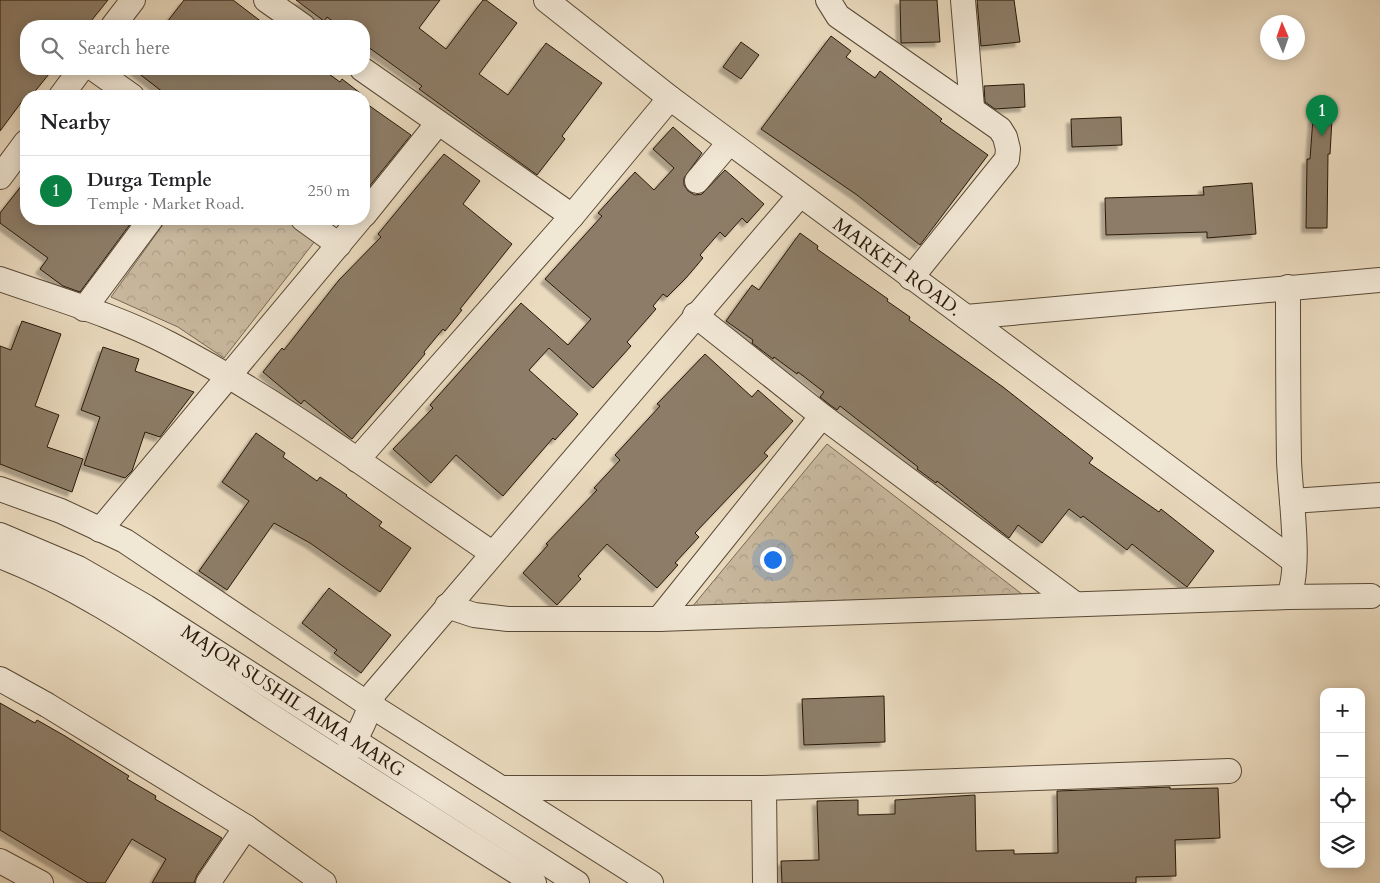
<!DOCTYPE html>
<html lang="en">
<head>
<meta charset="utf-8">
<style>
  :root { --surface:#fff; --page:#f2f2f2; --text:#202124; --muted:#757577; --line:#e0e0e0; --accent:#0b8043 }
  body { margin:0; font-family:Cardo,serif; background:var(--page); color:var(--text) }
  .controls { position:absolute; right:15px; bottom:15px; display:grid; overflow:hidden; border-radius:10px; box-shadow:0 2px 12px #0003 }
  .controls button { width:45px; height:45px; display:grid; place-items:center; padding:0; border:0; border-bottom:1px solid var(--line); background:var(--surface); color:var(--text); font:25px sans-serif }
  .compass { position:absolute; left:1260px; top:15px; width:45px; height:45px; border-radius:50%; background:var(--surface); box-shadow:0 2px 12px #0003; rotate:358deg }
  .you { position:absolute; left:772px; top:559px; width:18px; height:18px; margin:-12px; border:4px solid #fff; border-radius:50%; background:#1a73e8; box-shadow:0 0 0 8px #1a73e833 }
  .badge { display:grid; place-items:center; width:32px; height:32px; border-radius:50%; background:var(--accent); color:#fff; font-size:16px; font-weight:700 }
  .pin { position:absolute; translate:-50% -41px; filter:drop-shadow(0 1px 2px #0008) }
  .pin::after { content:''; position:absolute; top:26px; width:18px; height:15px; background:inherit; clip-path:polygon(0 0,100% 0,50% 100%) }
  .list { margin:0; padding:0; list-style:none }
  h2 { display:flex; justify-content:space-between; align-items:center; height:65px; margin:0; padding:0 20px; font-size:21px }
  h2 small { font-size:16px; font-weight:400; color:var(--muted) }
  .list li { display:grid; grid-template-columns:32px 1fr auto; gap:15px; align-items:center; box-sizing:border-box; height:70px; padding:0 20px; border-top:1px solid var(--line) }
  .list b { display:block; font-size:19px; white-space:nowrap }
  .list p { margin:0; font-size:16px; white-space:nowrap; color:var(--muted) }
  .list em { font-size:16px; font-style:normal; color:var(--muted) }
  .icon { flex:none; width:28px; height:28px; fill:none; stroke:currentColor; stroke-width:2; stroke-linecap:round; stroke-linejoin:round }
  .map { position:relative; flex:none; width:1380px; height:883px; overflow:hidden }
  .search { position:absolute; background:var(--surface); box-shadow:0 2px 12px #0003; left:20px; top:20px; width:350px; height:55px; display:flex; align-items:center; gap:12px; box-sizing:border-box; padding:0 18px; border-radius:20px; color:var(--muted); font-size:19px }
  .panel { position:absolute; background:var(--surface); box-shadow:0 2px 12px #0003; left:20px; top:90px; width:350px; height:135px; border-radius:20px }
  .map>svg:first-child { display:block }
  .park { fill:url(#park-crowns); stroke:#786954 }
  .building { fill:#8d7d67; stroke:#281909; filter:url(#shadow) }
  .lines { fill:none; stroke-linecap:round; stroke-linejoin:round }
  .minor-casing { stroke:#584936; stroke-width:26 }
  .minor { stroke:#f1e7d5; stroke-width:24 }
  .labels { text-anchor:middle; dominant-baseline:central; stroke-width:4.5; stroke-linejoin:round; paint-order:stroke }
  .street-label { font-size:19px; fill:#281909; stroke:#f1e7d5 }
</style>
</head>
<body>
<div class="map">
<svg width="1380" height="883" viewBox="0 0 1380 883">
  <defs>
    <pattern id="park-crowns" width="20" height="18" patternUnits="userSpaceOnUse" patternTransform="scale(1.25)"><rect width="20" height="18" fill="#c9b99f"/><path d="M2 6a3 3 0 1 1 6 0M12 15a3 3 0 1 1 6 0" fill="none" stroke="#ad9e88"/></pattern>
    <filter id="shadow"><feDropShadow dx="-4.5" dy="4.5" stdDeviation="1" flood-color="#0004"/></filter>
  </defs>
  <rect width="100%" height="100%" fill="#eadabe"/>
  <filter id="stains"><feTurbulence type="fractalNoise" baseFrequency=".004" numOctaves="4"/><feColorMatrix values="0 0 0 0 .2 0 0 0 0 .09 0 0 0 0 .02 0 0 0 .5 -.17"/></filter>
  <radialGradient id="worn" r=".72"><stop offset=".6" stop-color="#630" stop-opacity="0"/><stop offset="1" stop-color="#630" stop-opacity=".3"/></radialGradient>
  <g class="park">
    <polygon points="167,219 285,219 315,241 224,358 178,327 111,297"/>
    <polygon points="827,444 1027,598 692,607"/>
  </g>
  <g class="building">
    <polygon points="0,0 108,0 87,26 26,26 26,69 53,69 32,95 30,93 26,96 0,131"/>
    <polygon points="184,0 233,0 267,26 164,26"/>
    <polygon points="296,0 440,0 419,28 446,49 483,0 486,0 517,23 479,74 508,95 546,43 602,83 562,136 565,139 537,175 419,89 422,86 364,44 364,26 339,26 327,17 324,21"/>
    <polygon points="900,0 937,0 940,42 901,43"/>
    <polygon points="977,0 1014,0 1020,42 981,46"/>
    <polygon points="831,36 851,51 846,57 875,78 880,71 942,119 940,121 988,155 920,245 857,195 761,129"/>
    <polygon points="741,42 759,55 741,79 723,67"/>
    <polygon points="133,69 322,69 340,82 342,79 364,96 168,96"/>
    <polygon points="1024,84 1025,107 995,109 985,102 984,86"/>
    <polygon points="364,102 411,135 364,193"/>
    <polygon points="1121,117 1122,145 1072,147 1071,119"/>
    <polygon points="1313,118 1332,119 1330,154 1328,154 1327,228 1306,228 1307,159 1310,159"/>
    <polygon points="673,127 702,153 684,178 684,185 688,191 695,195 702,194 725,170 764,204 747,223 742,218 725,237 720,232 700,255 703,258 686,278 667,297 663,294 653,306 656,309 627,342 631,346 593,388 549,348 529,370 578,414 555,440 553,438 503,496 456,455 431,483 393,449 433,408 430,405 521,303 568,345 591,319 545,279 602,216 598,213 635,172 654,190 674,168 653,149"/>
    <polygon points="444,154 480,181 463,204 512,244 460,309 462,310 445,331 443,329 424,352 425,354 352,439 304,400 301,404 263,372 282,348 284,350 339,280 381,237 378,234"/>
    <polygon points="26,180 26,219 134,219 80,292 63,286 40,269 48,258 0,223 0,213"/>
    <polygon points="1252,183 1256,234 1207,238 1207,232 1106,235 1105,198 1204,195 1203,187"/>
    <polygon points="800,233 818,246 817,249 888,299 887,301 910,317 909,320 1003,387 1093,458 1089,463 1159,512 1161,509 1214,551 1187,587 1132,544 1127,550 1083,516 1081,518 1069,509 1042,543 1018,525 1009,538 937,481 936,483 917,469 918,467 840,406 837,410 830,405 820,397 824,392 798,372 797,374 774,357 773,359 752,343 753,340 726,321 752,285 759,290"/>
    <polygon points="22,321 61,334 35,406 59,415 47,447 83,459 72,492 0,464 0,346 11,350"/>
    <polygon points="103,347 139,359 135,371 194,392 160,437 145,432 132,471 125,478 84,465 100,417 81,410"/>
    <polygon points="705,354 752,397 758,390 793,421 764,453 768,456 695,533 699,537 675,563 678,565 657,588 607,544 578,576 581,579 557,605 523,573 548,545 546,544 597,490 594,488 620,460 615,455 660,406 657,404"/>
    <polygon points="256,433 285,453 283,457 317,481 320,477 347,495 346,496 382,522 379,526 411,548 380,592 310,543 274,523 227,590 199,571 249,501 222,482"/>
    <polygon points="329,588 391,635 361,673 334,653 337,650 302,623"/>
    <polygon points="884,696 885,742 804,745 802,699"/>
    <polygon points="0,703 35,723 37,720 65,736 129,776 127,779 156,796 155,799 222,838 197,875 194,883 152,883 166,859 132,839 105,883 88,883 0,830"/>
    <polygon points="1170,787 1170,789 1218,788 1220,838 1175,840 1176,876 1136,877 1136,883 782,883 781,861 819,860 817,801 858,800 858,815 895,814 895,800 975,795 976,851 1014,850 1014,854 1058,853 1057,791"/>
  </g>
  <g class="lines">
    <g class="minor-casing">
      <g id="minor">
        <polyline points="266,0 303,26"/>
        <polyline points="546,0 670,98 966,317 1380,280"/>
        <polyline points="828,0 838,16 1000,129 1005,137 1008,149 1007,159 911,278"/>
        <polyline points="963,0 972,107"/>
        <polyline points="113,26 133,0"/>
        <polyline points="94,69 132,96"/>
        <polyline points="362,69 572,216"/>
        <polyline points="61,96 81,69"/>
        <polyline points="0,177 26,142"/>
        <polyline points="697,181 729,143"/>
        <polyline points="364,215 438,123"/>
        <polyline points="303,219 339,245"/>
        <path d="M0,279C57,299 117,316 170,344C283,402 387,482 492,553"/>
        <path d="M1288,287C1288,345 1288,403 1289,460C1290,494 1302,570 1288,597"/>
        <polyline points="84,309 151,219"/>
        <polyline points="695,315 822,416 1075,604"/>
        <polyline points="966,317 1294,561"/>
        <polyline points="357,460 572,216 670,98"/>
        <polyline points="0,489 61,511 125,541 359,698 651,883"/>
        <polyline points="1292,501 1380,495"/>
        <polyline points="100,530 360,219"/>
        <polyline points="0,535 78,568 146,607 577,883"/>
        <path d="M0,556C88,590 165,647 244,698C340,761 437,822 534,883"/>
        <polyline points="447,606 474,615 508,619 659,619 1288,597 1371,596"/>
        <polyline points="659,619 822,416"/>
        <polyline points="0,679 47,705 246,827 324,883"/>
        <path d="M342,761C356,740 368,718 374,693L800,195"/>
        <polyline points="505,788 764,788 1229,771"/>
        <polyline points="764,788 765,883"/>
        <polyline points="0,861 41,883"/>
        <polyline points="208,883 246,827"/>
      </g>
    </g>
    <use href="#minor" class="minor"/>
  </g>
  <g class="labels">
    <g class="street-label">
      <text transform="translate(897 267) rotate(36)">MARKET ROAD.</text>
      <text transform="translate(293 701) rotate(33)">MAJOR SUSHIL AIMA MARG</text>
    </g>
  </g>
  <rect width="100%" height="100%" filter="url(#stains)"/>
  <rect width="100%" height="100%" fill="url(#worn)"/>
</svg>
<div class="controls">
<button>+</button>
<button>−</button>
<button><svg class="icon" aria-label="locate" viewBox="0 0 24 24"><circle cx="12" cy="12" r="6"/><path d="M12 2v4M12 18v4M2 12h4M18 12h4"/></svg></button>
<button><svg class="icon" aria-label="layers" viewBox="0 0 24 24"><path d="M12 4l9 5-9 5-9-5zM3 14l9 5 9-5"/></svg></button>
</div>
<svg class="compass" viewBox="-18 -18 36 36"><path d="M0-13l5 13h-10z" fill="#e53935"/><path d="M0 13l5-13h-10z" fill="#757577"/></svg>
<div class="you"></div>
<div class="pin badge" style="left:1322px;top:136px">1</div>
<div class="search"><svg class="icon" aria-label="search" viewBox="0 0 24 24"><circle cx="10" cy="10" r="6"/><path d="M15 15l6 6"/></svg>Search here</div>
<section class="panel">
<h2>Nearby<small></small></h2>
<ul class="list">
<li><span class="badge">1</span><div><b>Durga Temple</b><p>Temple · Market Road.</p></div><em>250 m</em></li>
</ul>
</section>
</div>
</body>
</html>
